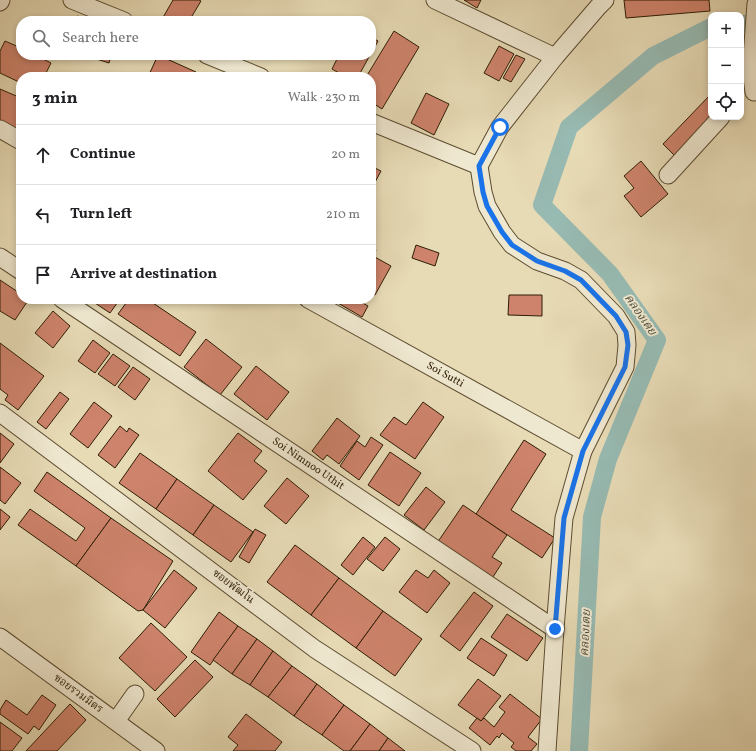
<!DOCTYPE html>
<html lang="en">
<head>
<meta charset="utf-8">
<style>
  :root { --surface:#fff; --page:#f2f2f2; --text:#202124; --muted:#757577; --line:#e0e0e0 }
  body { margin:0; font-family:Vollkorn,"Noto Serif Thai",serif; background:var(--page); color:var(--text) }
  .controls { position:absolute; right:12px; top:12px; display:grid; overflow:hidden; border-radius:8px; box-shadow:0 2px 6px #0003 }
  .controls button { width:36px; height:36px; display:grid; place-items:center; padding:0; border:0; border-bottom:1px solid var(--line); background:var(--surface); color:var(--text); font:20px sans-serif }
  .stop { position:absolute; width:12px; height:12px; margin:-9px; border:3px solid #1a73e8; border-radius:50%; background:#fff }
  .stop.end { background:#1a73e8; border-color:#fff; box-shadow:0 1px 4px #0008 }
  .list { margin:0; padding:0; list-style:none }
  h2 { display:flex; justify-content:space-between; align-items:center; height:52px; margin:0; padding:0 16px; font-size:17px }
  h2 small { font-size:13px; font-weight:400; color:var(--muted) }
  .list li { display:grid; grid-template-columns:26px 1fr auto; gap:12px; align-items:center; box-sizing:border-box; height:60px; padding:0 16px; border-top:1px solid var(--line) }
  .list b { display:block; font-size:15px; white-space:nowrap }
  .list em { font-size:13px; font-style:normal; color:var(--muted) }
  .icon { flex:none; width:22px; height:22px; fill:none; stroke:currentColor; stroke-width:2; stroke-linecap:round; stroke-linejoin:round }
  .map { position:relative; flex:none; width:756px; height:751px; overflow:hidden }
  .search { position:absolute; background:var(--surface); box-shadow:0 2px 6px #0003; left:16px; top:16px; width:360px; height:44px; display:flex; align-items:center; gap:10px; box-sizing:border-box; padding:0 14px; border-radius:16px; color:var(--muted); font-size:15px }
  .panel { position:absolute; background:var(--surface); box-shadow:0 2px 6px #0003; left:16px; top:72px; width:360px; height:232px; border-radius:16px }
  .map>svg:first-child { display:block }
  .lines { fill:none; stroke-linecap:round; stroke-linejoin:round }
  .canal { stroke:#97bab2; stroke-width:18 }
  .building { fill:#ce836c; stroke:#2e1d04 }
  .minor-casing { stroke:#5c4c30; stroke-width:19 }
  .minor { stroke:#efe8d0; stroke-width:17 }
  .route { stroke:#1a73e8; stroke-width:5 }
  .labels { text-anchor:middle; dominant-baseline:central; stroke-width:4; stroke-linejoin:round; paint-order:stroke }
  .street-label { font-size:11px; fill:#2e1d04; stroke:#efe8d0 }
  .water-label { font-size:12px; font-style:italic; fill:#4e4c38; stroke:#efe8d0 }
</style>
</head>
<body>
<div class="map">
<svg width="756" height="751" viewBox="0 0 756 751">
  <rect width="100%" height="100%" fill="#e7dbb6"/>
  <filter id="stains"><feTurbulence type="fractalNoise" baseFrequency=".005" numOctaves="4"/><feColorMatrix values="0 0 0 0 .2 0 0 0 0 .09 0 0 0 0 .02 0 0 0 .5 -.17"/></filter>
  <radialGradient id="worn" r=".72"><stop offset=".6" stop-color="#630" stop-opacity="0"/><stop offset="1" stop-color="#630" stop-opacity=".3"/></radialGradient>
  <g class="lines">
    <g class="canal">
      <polyline points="741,24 756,24"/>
      <polyline points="579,751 592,517 608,459 657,340 610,274 542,205 569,127 653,56 711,27"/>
    </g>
  </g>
  <g class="building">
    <polygon points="173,0 199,0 201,1 189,21 161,21"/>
    <polygon points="464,0 481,0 477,8"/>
    <polygon points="624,0 709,0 710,11 626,18"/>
    <polygon points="77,16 94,21 75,21"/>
    <polygon points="394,31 419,47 382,109 371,102 371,77 366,77"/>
    <polygon points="371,37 378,41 371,54"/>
    <polygon points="5,41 21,48 21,55 35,55 51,63 44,77 21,77 21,83 0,73 0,51"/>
    <polygon points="499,46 514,54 499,81 484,73"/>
    <polygon points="84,55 111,55 109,63"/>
    <polygon points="158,55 196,72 193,77 148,77"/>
    <polygon points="339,55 370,55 358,77 346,77 332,69"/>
    <polygon points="516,55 525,59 511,82 503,78"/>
    <polygon points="0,89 21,98 21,136 0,127"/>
    <polygon points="426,93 449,104 434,135 411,123"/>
    <polygon points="710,95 711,117 679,160 663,144"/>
    <polygon points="641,161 668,194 641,217 624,196 634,188 624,176"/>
    <polygon points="371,166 381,171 373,186 371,184"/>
    <polygon points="416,245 439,253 435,266 412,258"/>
    <polygon points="371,248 376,250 373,256 391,266 375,295 371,293"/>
    <polygon points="0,280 21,294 21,299 29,299 15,320 0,311"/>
    <polygon points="509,295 542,295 542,316 508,315"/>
    <polygon points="89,299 120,299 110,313"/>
    <polygon points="129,299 147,299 196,332 180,356 118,314"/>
    <polygon points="331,299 356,299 368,306 362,317"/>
    <polygon points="53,311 70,326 53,348 35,333"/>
    <polygon points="206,339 242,367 220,395 184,367"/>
    <polygon points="93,340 110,353 95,373 78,361"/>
    <polygon points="0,343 44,376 18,410 5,400 8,395 0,389"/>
    <polygon points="113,354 130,366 115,386 98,374"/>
    <polygon points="256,366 289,392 267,420 234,394"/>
    <polygon points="133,367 150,379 135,400 118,387"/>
    <polygon points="60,392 69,399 46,429 37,422"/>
    <polygon points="94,402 112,416 88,448 70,434"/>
    <polygon points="423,402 444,417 415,459 380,435 394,417 406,425"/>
    <polygon points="337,418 360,436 339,464 327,455 323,460 312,451"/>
    <polygon points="120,426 127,432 129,428 139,435 115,468 98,455"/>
    <polygon points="0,433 14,444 0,463"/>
    <polygon points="238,433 262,451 254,461 267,471 243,500 208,471"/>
    <polygon points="371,437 383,445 359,480 340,466 357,441 365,447"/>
    <polygon points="524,440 546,454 511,510 555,538 542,558 476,514"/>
    <polygon points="390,452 421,473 399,506 368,485"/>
    <polygon points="140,453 177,479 156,509 119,483"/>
    <polygon points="0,467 21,483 5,504 0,500"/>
    <polygon points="47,472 111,518 76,566 18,525 30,509 76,541 85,528 34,491"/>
    <polygon points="287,478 309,496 286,524 264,506"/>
    <polygon points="177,479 214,505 193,535 156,509"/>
    <polygon points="426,487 445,502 424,530 404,515"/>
    <polygon points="214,505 253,532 231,562 193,535"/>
    <polygon points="463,505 507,535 492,557 502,563 491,580 437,543"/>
    <polygon points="0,509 10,517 0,530"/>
    <polygon points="111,518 173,561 143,610 138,611 76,566"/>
    <polygon points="255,529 266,535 249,563 239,557"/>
    <polygon points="363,537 375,547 353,575 341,565"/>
    <polygon points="385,537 400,549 383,571 367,559"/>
    <polygon points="295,545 339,578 311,615 267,582"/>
    <polygon points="174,570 197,588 165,628 143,610"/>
    <polygon points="416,570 428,578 434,570 450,583 427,613 399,592"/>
    <polygon points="339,578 383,611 356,648 311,615"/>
    <polygon points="474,592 493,606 460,651 440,636"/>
    <polygon points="383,611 422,639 395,676 356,648"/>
    <polygon points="219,612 238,626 210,665 191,652"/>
    <polygon points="507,614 543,638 527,661 491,637"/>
    <polygon points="151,623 187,657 155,691 119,658"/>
    <polygon points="238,626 257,639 232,674 213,660"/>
    <polygon points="481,638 507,655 494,676 467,658"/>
    <polygon points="257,639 273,651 250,685 232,674"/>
    <polygon points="273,651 292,666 268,697 250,685"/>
    <polygon points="195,660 213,677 175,717 157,699"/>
    <polygon points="292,666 317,684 294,716 268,697"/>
    <polygon points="478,679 501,696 481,721 458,705"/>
    <polygon points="317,684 344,705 322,735 294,716"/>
    <polygon points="510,694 542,719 528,737 537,744 531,751 516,751 511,747 514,743 502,733 499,738 497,736 490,745 469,728 477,718 481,721 484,718 494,727 505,712 499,707"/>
    <polygon points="42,695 56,705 39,730 34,726 28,734 0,714 0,710 6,700 27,715"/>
    <polygon points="70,704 86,720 57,751 26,751"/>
    <polygon points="344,705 370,724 350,751 344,751 322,735"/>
    <polygon points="246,714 282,742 275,751 233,751 238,745 228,737"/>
    <polygon points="0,722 22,738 12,751 0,751"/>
    <polygon points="370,724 388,738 379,751 350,751"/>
    <polygon points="388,738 405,751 379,751"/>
  </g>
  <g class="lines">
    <g class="minor-casing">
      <g id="minor">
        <polyline points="72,0 124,21"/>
        <polyline points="435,0 555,57"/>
        <polyline points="0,2 1,0"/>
        <polyline points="207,55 261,77"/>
        <polyline points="754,92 751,70 756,4"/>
        <polyline points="371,122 479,166"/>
        <polyline points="0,129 21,141"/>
        <polyline points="668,175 721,117"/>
        <polyline points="0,257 21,271"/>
        <polyline points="62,299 555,629"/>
        <polyline points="308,299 583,451"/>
        <polyline points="0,413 315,649 472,751"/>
        <polyline points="0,637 156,751"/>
        <polyline points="116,721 135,694"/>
        <polyline points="547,751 555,629 564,518 583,451 625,367 627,345 626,332 616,316 581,280 565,271 537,261 512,245 502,232 487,206 483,192 479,166 500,127 555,57 598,7 605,0"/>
      </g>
    </g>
    <use href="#minor" class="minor"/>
  </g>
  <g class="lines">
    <polyline class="route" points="500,127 479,166 483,192 487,206 502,232 512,245 523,252 537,261 565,271 581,280 616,316 626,332 628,345 625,367 583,451 564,518 555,629"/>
  </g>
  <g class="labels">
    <g class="street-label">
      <text transform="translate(445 375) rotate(29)">Soi Sutti</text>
      <text transform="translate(308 464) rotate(34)">Soi Nimnoo Uthit</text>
      <text transform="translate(233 587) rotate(37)">ซอยพัฒโน</text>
      <text transform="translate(78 694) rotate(36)">ซอยรวมมิตร</text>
    </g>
    <g class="water-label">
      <text transform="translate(640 315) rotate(55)">คลองเตย</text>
      <text transform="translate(586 633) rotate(-87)">คลองเตย</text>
    </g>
  </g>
  <rect width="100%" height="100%" filter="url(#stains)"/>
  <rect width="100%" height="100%" fill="url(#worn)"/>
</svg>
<div class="controls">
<button>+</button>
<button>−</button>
<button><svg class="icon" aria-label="locate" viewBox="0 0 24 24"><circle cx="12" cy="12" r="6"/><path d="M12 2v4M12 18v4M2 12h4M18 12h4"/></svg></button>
</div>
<div class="stop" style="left:500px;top:127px"></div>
<div class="stop end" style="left:555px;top:629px"></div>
<div class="search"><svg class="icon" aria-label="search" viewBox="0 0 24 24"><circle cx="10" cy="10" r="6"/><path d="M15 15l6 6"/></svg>Search here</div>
<section class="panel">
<h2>3 min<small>Walk · 230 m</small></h2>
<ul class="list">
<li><svg class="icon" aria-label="ahead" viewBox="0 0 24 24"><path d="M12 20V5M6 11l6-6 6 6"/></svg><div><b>Continue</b></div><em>20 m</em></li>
<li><svg class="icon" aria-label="left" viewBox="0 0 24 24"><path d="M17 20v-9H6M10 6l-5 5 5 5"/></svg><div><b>Turn left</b></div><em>210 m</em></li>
<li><svg class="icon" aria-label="arrive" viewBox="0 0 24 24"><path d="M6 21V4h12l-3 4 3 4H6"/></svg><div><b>Arrive at destination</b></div></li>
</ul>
</section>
</div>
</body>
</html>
